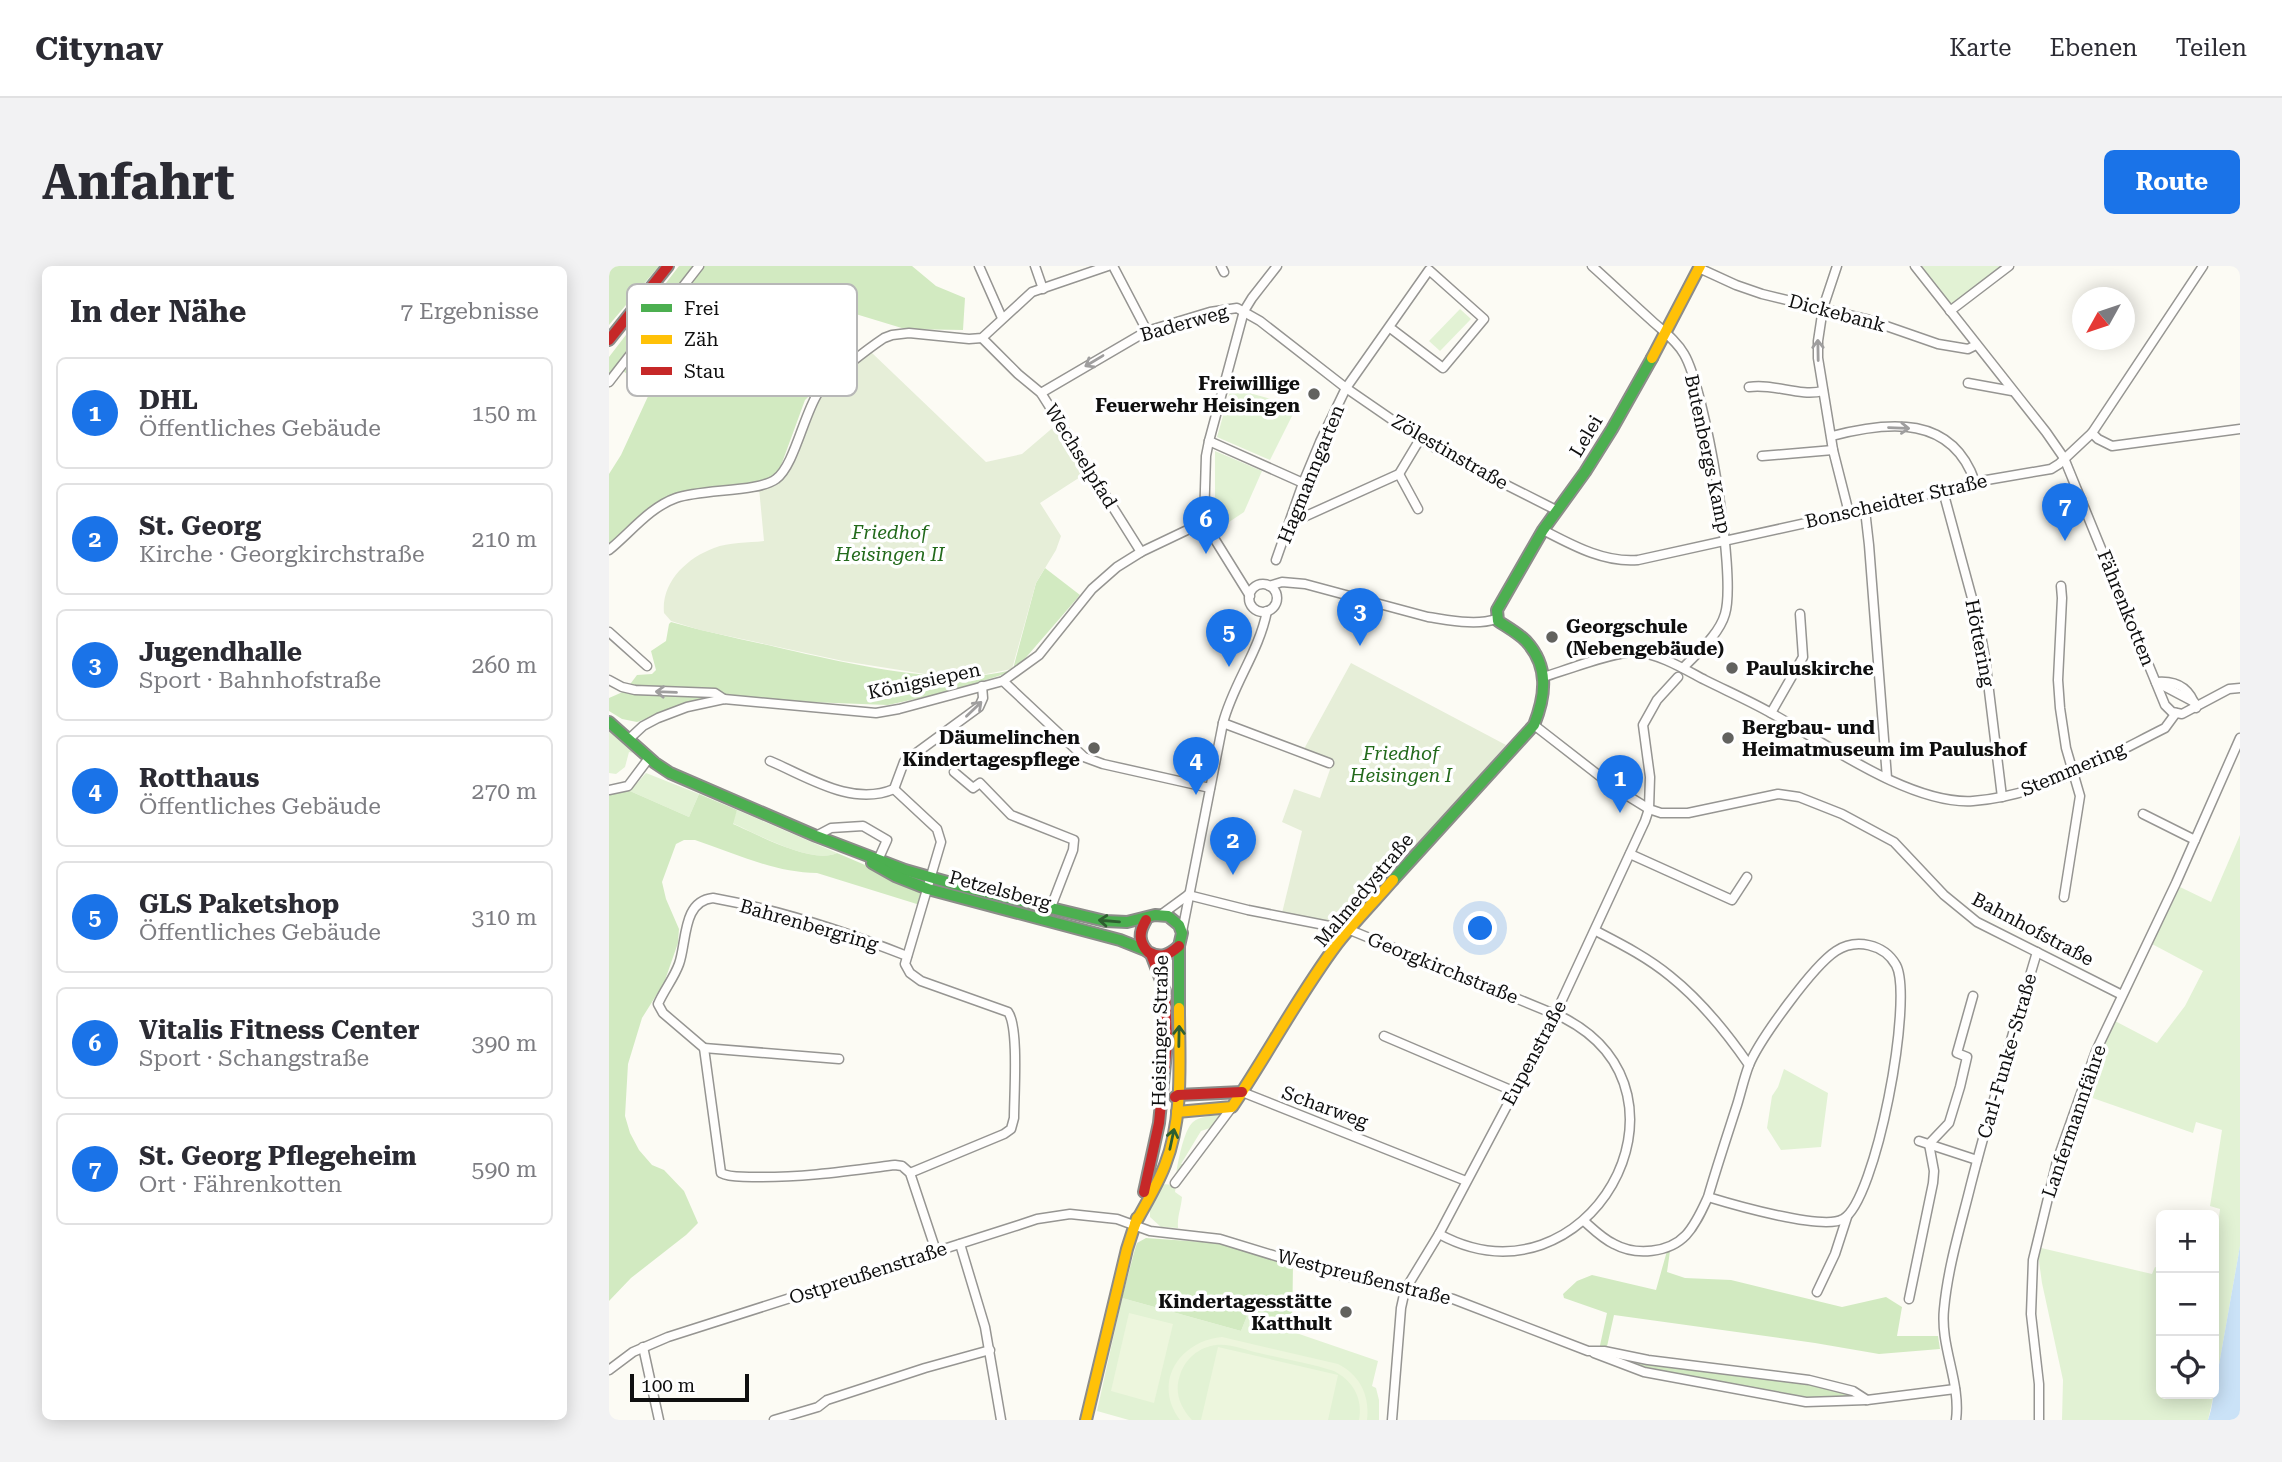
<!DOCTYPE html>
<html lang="de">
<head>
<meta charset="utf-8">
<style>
  :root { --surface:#fff; --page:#f2f2f3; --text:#2b2b33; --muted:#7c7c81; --line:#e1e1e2; --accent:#1a73e8 }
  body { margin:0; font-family:"Roboto Serif",serif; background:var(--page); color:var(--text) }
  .controls { position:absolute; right:21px; bottom:21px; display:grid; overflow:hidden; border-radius:10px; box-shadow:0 4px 18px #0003 }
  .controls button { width:63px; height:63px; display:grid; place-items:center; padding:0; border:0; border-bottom:2px solid var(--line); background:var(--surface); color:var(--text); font:35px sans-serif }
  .compass { position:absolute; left:1463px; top:21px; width:63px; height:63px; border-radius:50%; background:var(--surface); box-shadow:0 4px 18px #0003; rotate:230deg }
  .scale { position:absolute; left:21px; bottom:18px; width:119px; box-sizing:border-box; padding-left:7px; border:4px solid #0f0f0f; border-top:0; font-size:19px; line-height:24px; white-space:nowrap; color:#0f0f0f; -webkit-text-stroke:5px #fff; paint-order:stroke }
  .you { position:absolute; left:872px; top:663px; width:24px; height:24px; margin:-18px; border:5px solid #fff; border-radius:50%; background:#1a73e8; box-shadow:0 0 0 10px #1a73e833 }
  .badge { display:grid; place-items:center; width:46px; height:46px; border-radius:50%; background:var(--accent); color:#fff; font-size:23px; font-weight:700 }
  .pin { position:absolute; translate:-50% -58px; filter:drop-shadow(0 2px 4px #0008) }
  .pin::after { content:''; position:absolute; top:37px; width:24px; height:21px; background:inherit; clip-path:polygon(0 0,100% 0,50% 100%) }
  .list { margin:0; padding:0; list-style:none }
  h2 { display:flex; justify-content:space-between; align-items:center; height:91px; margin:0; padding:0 28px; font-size:30px }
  h2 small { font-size:23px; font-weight:400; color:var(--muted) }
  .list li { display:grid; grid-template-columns:46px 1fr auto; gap:21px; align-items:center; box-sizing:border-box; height:112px; margin:0 14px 14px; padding:0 14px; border:2px solid var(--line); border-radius:10px }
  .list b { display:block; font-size:26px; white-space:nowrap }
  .list p { margin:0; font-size:23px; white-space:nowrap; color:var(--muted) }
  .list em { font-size:23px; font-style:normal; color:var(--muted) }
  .icon { flex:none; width:38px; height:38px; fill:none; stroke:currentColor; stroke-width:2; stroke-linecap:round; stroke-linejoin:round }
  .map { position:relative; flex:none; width:1631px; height:1154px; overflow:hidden; border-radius:10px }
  header { display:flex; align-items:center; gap:42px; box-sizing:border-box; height:98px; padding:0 35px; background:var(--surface); border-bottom:2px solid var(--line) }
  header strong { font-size:33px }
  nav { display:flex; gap:38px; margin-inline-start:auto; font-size:24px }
  .intro { display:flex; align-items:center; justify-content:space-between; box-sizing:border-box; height:168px; padding:0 42px }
  h1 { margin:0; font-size:49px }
  .button { padding:18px 32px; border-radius:10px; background:var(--accent); color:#fff; font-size:24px; font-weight:700 }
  main { display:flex; gap:42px; padding:0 42px }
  aside { flex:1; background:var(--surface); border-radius:10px; box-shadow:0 4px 18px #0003 }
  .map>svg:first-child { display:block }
  .green { fill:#e2f2d4 }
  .forest { fill:#d2eac1 }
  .cemetery { fill:#e6eed8 }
  .pitch { fill:#edf6dd }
  .water { fill:#cae2f7 }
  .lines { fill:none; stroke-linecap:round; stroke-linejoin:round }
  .street-casing { stroke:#969592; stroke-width:11 }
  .fast-casing { stroke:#8c8c89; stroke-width:14 }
  .slow-casing { stroke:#8c8c89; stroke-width:14 }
  .jam-casing { stroke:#8c8c89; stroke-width:14 }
  .street { stroke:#fffefd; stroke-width:8 }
  .fast { stroke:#4caf50; stroke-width:10 }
  .slow { stroke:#ffc107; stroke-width:10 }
  .jam { stroke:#c62828; stroke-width:10 }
  .oneway { stroke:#9f9e9e }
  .oneway2 { stroke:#2e5f30 }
  .poi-dot { fill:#62625f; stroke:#fff; stroke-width:2.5 }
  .labels { text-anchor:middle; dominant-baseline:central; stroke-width:7; stroke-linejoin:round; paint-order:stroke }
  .street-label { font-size:19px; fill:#0f0f0f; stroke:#fff }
  .poi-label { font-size:19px; font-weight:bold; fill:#0f0f0f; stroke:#fff; text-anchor:end }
  .park-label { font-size:19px; font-style:italic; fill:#236a1c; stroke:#fff }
  .key { fill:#fff; stroke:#b7b7b7; stroke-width:2 }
  .key-label { font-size:19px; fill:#0f0f0f }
</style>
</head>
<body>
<header>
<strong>Citynav</strong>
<nav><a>Karte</a><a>Ebenen</a><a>Teilen</a></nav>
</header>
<div class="intro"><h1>Anfahrt</h1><a class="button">Route</a></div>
<main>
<aside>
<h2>In der Nähe<small>7 Ergebnisse</small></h2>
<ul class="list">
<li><span class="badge">1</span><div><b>DHL</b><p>Öffentliches Gebäude</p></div><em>150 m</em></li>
<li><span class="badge">2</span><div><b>St. Georg</b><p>Kirche · Georgkirchstraße</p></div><em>210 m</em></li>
<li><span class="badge">3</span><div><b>Jugendhalle</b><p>Sport · Bahnhofstraße</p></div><em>260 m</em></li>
<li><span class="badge">4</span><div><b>Rotthaus</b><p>Öffentliches Gebäude</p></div><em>270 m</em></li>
<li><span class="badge">5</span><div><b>GLS Paketshop</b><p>Öffentliches Gebäude</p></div><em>310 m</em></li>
<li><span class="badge">6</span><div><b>Vitalis Fitness Center</b><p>Sport · Schangstraße</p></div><em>390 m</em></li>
<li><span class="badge">7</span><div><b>St. Georg Pflegeheim</b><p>Ort · Fährenkotten</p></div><em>590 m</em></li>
</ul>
</aside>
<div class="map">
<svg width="1631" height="1154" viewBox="0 0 1631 1154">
  <rect width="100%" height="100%" fill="#fcfbf4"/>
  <g class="green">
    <polygon points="1306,0 1400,0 1341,45"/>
    <polygon points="851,43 862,53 831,85 820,75"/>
    <polygon points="622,122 680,138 680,141 686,144 661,194 608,171"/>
    <polygon points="606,185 653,205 635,246 611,262 606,249"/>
    <polygon points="0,465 24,487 20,486 16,501 7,508 0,507"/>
    <polygon points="37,507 90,528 80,551 21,525"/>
    <path d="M128,544L228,587C203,599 148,568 123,557Z"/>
    <polygon points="1631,569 1631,980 1605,1128 1605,989 1611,943 1601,940 1613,864 1587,856 1584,867 1475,829 1506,755 1548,777 1576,740 1594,705 1543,678 1571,621 1602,636"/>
    <polygon points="1175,803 1219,827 1212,881 1172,884 1158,862 1163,830 1169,821"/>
    <path d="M611,849L604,861L592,865L572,898H577L567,910C568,899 575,863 584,856C591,850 603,850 611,849Z"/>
    <path d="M553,918L567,919L566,926L573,931C572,943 568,950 569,962L552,961L541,951V943Z"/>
    <polygon points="1428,981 1543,1008 1546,1001 1552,1003 1552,1128 1605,1128 1599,1154 1453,1154 1454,1114 1433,1017"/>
    <polygon points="513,1032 632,1065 638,1050 769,1095 763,1120 767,1122 770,1134 770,1154 520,1154 488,1145"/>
  </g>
  <g class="forest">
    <polygon points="0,0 50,0 0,59"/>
    <polygon points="70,0 303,0 327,20 356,32 354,64 296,63 217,39 207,77 236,84 246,90 226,105 196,134 170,205 160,215 63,231 0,281 0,208 12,189 41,126 9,101 0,112 0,91"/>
    <polygon points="436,302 471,329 413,396 404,403 427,317"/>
    <path d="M62,356C97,366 132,373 167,381C232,396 338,422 402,404V406L342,425L279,439L97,432L28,456L13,453L0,445V432L16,425L28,409L43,408L47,404L42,385L57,375L60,358Z"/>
    <path d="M21,525L80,551L90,528L128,544L124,558C148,568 203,599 228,587L317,625L311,639L208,607C166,607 125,587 86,574H75L67,578L53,616L57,633L70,663L69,677L55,717L33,752L19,798L16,850L21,867L30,884L43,899L55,904L75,925L89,957L77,969L22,1012L0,1035V528Z"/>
    <polygon points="537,972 607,977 636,983 684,999 683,1066 638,1050 632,1065 513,1032 526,983 528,977"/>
    <polygon points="1058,985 1061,985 1058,1006 1076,1012 1122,1014 1233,1041 1277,1031 1293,1041 1288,1070 1329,1070 1331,1083 1270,1088 1206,1077 1005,1049 997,1085 990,1084 998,1047 955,1032 954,1028 968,1015 983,1009 1047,1024"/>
    <polygon points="996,1087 1197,1116 1235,1125 1251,1132 1216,1134 1177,1129 1033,1102"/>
  </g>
  <g class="cemetery">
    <path d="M262,86L377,196L413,188L447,159L479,206L431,237L452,270L447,284L427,317L403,403L372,409H322L234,395L91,364L62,355L55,347C52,316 78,292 105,282C120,276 139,277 155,275L150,222L165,217L216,122Z"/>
    <polygon points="742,397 897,479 739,658 673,647 693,565 673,556 685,523 711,532 724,495 695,483"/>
  </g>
  <g class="pitch">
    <polygon points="520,1047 564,1058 545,1137 502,1125"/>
    <path d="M613,1071L729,1098C751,1109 761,1130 758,1154H750C754,1132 744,1115 725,1105C700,1097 675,1093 650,1087C637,1084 621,1077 607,1079C590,1081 576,1093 571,1109C565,1126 571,1141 583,1154H571C543,1117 570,1075 613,1071Z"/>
    <polygon points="609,1081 729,1109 719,1154 592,1154"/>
  </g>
  <polygon class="water" points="1631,980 1631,1154 1599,1154 1602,1144"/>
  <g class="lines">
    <g class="street-casing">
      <g id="street">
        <polyline points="370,0 393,52"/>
        <polyline points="426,0 434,23"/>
        <polyline points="504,0 538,65"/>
        <polyline points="612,0 615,6"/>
        <path d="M983,0C1003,18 1022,36 1042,54C1054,65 1067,74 1075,88C1096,123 1128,309 1116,348C1110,369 1088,387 1074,402"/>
        <polyline points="1228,0 1214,42 1209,75 1209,92 1224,184 1240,247"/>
        <polyline points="1306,0 1437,166 1455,192 1556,439 1563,446 1573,448 1620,423 1631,422"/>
        <polyline points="1090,2 1127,19 1153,28 1257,53 1329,78 1359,83 1367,79"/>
        <polyline points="1341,45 1400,0"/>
        <polyline points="373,72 409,108 432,127 532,286"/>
        <polyline points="0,116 90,0"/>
        <polyline points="1359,117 1403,125"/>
        <path d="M1140,121C1165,117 1190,131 1214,125"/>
        <polyline points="432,127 538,65 601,46 628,42 651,55 737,122 811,173 840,190 947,244"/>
        <polyline points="1483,167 1594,0"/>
        <path d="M1223,170C1280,155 1343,149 1366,216"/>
        <polyline points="600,175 694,217"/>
        <polyline points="1153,190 1224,184"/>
        <polyline points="790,208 809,243"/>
        <polyline points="1334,225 1370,358 1376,392 1393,531"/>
        <polyline points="1256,244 1260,279 1278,512"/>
        <polyline points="685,246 697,250 790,208 811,173"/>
        <path d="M934,264C963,279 995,297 1029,294L1256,244L1366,216L1442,203L1450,198L1483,167L1489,173L1503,180L1631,163"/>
        <path d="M0,284C21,267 41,241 67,232C93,223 150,226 167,213C185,200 195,148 209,127C219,113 260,82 275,72L283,69L300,67L360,73L373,72L423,26L499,0"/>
        <polyline points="667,294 694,217 711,176 737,122 820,4 875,53 834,102 780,61"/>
        <circle cx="654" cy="332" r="14"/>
        <path d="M660,320L673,316L696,318L819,351C840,354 867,360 887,353"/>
        <polyline points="1452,320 1453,332 1449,414 1451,442 1457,482 1471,530 1455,631"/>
        <polyline points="641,330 595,256 597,190 600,175 635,45 643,32 668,0"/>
        <polyline points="0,366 38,400"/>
        <path d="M935,411C957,404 1007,385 1027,386C1051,388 1075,403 1096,414C1118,425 1141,435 1162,447C1216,477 1302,539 1364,535C1433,530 1496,492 1556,462L1567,447"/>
        <polyline points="0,414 13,421 26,424 106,427 115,433"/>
        <polyline points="394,415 475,491 494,498 601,522"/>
        <path d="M1547,416C1568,414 1581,422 1587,442"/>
        <polyline points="1547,416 1585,436"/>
        <polyline points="1162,447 1194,391 1191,348"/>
        <polyline points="614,457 720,497"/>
        <polyline points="925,459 1006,522 1040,543 1052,547 1079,547 1169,528 1190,531 1233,548 1285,576 1335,629 1368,656 1513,729"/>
        <polyline points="20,473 34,460 49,452 78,441 115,433 267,447 290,443 394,415 430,389 483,323 508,301 532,286 595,256"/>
        <path d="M161,495C199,511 243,541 285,523"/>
        <polyline points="345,506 364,522 371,517 402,549 465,574 464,584 442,641"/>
        <path d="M285,523L328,563L332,576L296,698L301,707L312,715L399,746C410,761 405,829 405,852L402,863L395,868L301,907"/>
        <polyline points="285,523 295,496 370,441 374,432 373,420"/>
        <polyline points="0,524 19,520 40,492"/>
        <polyline points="1534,548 1586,574"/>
        <polyline points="207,570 222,562 254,560 278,574 269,594"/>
        <polyline points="1021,588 1123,634 1138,611"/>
        <path d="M579,629L639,644L741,664L955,752C1102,828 978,1048 830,968"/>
        <polyline points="553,648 579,629"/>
        <path d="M987,665C1012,678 1038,691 1061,710C1091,734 1118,767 1140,799"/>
        <path d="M573,666L614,457C624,418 650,386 658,345"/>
        <path d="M298,690C235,665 171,644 104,632C73,635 78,676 70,698C65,712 55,724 49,738L54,747L95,782L112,907C121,912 133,910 144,911C192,912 239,905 286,899L293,900L301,907L327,985"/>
        <polyline points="775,770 904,825"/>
        <polyline points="95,782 230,793"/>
        <polyline points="633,826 857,915"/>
        <polyline points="1310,875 1368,894"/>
        <polyline points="566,917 623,841"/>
        <path d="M975,955C984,963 994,973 1005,978C1027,990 1060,987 1077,969C1087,958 1093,944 1099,931C1108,900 1118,870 1128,839C1132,826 1135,812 1140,799C1151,773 1204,700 1227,685C1247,672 1275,678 1287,699C1305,732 1267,935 1234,953C1214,965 1122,938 1099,931"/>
        <polyline points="351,978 376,1061 392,1154"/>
        <polyline points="1208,1026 1226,988 1238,951"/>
        <polyline points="1300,1033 1324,917 1325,905 1320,878 1340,857 1351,821 1358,791 1348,787 1364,730"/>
        <polyline points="34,1081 50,1154"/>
        <polyline points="985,1087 1035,1106 1197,1136 1258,1134 1346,1123"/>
        <polyline points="0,1104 24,1086 59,1071 410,959 428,953 461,948 508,953 541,965 611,973 719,1006 844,1033 979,1085 995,1085 1039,1094 1200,1114 1244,1125 1258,1134"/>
        <polyline points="165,1154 209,1141 218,1134 316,1102 381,1084"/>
        <polyline points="783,1154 792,1042 796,1024 830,968 946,749 1036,555 1040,543 1041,511 1034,459 1048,434 1069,411"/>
        <path d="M1347,1154C1352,1116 1331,1081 1335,1043C1339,1000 1352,959 1362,918C1382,840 1405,763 1428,686"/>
        <polyline points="1430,1154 1430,1118 1422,1048 1424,994 1448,895 1487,785 1567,617 1631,472"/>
      </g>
    </g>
    <g class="fast-casing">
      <g id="fast">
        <polyline points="0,456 46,497 61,507 207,570 296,604 363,623 496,655 518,656 546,649 559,650 570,659 573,667 570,680 570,742"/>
        <polyline points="263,597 286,610 319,623 511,674 536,684"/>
        <path d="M784,614L925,459C937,429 940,400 917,375C909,367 898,361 889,355L888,344L934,264L976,206L1003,163L1043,92"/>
      </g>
    </g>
    <g class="slow-casing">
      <g id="slow">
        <polyline points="1043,92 1091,0"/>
        <path d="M568,846L623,841C659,788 689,730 728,678C745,656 766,635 784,614"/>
        <path d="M526,958C536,939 548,920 556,899C575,851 570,794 570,742"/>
        <polyline points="477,1154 518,983 528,952"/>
      </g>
    </g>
    <g class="jam-casing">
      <g id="jam">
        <polyline points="0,74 59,0"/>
        <path d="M537,654C530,666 529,675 539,686C552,693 560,689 570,680"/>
        <polyline points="566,831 569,829 633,826"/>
        <polyline points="535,926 550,857 558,777 556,725 542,688"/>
      </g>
    </g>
    <use href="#street" class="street"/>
    <use href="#fast" class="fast"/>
    <use href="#slow" class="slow"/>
    <use href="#jam" class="jam"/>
  </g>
  <defs><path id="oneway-shaft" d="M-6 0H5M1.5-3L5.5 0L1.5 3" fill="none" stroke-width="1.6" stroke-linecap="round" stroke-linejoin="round" transform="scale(1.75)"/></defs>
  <g class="oneway">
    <use href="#oneway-shaft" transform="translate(1209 84) rotate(-91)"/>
    <use href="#oneway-shaft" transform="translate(485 95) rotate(149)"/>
    <use href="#oneway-shaft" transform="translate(1290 162) rotate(2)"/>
    <use href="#oneway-shaft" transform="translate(57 426) rotate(-178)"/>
    <use href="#oneway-shaft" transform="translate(365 443) rotate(-44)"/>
  </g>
  <g class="oneway2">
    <use href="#oneway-shaft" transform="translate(500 655) rotate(-175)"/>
    <use href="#oneway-shaft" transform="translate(570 770) rotate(-89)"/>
    <use href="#oneway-shaft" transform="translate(563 873) rotate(-78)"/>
  </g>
  <g class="poi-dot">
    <circle cx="705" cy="128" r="7"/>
    <circle cx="943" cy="371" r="7"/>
    <circle cx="1123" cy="402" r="7"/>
    <circle cx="1119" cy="472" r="7"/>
    <circle cx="485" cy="482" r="7"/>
    <circle cx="737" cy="1046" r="7"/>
  </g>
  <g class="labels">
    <g class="street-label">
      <text transform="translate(1228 47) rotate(15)">Dickebank</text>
      <text transform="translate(575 57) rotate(-16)">Baderweg</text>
      <text transform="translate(977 170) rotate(-59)">Lelei</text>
      <text transform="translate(841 186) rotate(30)">Zölestinstraße</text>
      <text transform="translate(1099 188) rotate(78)">Butenbergs Kamp</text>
      <text transform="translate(472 190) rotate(58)">Wechselpfad</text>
      <text transform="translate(702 208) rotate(-68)">Hagmanngarten</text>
      <text transform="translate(1287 235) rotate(-13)">Bonscheidter Straße</text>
      <text transform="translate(1517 342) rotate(68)">Fährenkotten</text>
      <text transform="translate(1371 377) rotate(79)">Höttering</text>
      <text transform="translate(315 415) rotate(-12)">Königsiepen</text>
      <text transform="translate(1464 503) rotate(-23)">Stemmering</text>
      <text transform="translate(391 624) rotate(15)">Petzelsberg</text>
      <text transform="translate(755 624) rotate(-50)">Malmedystraße</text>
      <text transform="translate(200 659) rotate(16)">Bahrenbergring</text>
      <text transform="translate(1424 663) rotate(28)">Bahnhofstraße</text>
      <text transform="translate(834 702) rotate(22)">Georgkirchstraße</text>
      <text transform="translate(551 765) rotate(-89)">Heisinger Straße</text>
      <text transform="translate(925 787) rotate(-62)">Eupenstraße</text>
      <text transform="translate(1398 790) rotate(-74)">Carl-Funke-Straße</text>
      <text transform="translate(716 841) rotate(20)">Scharweg</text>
      <text transform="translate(1465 855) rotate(-71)">Lanfermannfähre</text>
      <text transform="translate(259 1007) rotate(-18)">Ostpreußenstraße</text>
      <text transform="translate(755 1011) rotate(14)">Westpreußenstraße</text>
    </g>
    <g class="poi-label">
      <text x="691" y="117">Freiwillige<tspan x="691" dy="22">Feuerwehr Heisingen</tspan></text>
      <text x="957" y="360" text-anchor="start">Georgschule<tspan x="957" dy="22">(Nebengebäude)</tspan></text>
      <text x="1137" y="402" text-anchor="start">Pauluskirche</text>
      <text x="1133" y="461" text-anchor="start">Bergbau- und<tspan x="1133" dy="22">Heimatmuseum im Paulushof</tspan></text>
      <text x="471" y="471">Däumelinchen<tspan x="471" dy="22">Kindertagespflege</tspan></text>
      <text x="723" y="1035">Kindertagesstätte<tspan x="723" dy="22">Katthult</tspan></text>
    </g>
    <g class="park-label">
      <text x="281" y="266">Friedhof<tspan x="281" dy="22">Heisingen II</tspan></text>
      <text x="792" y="487">Friedhof<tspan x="792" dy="22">Heisingen I</tspan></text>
    </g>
  </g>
  <rect x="18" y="18" width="230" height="112" rx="10" class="key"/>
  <rect x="32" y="38" width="31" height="8" fill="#4caf50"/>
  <rect x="32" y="69" width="31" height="9" fill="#ffc107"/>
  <rect x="32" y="101" width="31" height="8" fill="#c62828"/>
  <g class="key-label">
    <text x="75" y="49">Frei</text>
    <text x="75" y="80">Zäh</text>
    <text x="75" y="112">Stau</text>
  </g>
</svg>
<div class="controls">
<button>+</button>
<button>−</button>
<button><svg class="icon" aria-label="locate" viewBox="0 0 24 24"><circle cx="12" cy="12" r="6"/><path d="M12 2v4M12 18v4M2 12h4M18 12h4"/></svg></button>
</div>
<svg class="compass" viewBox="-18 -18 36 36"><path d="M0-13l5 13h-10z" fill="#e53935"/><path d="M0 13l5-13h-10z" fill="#7c7c81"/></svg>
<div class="scale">100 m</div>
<div class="you"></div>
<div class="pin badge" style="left:1011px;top:547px">1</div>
<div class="pin badge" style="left:624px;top:609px">2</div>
<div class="pin badge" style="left:751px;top:380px">3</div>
<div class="pin badge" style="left:587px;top:529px">4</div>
<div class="pin badge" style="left:620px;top:401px">5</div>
<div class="pin badge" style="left:597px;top:288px">6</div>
<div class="pin badge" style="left:1456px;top:275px">7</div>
</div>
</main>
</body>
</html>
